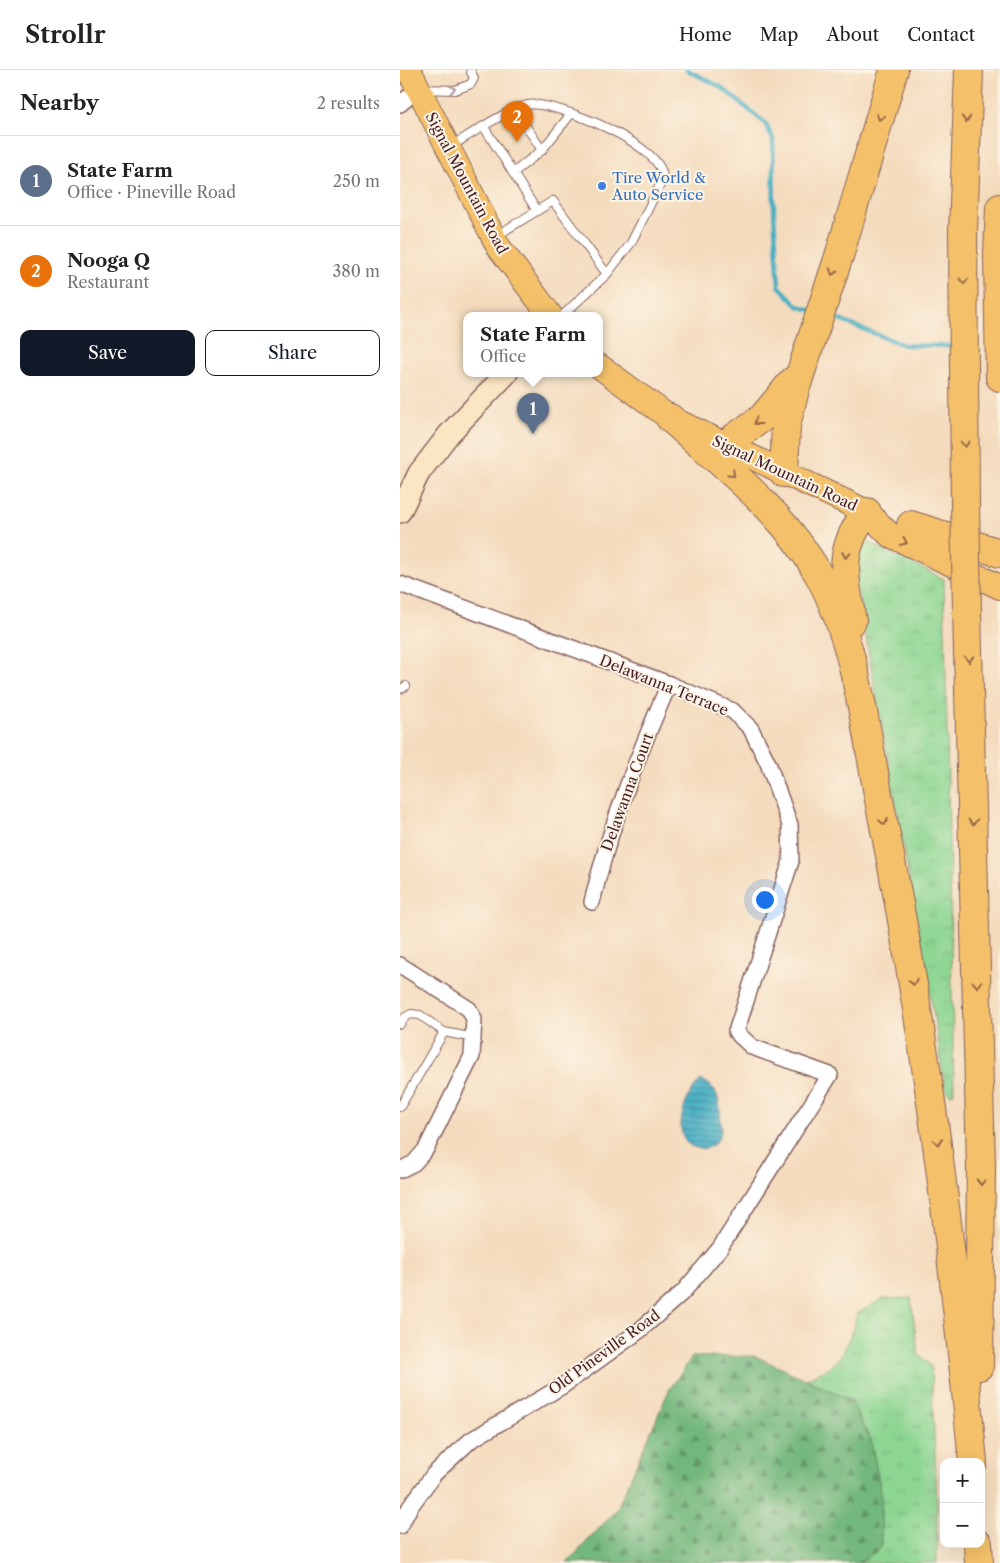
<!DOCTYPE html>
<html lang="en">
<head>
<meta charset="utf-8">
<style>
  :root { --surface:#fff; --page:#f2f2f2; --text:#222; --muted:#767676; --line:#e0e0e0; --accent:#111827 }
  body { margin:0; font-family:"Libre Caslon Text",serif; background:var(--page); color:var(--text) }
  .controls { position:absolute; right:15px; bottom:15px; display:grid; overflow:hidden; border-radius:10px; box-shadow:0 5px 20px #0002 }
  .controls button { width:45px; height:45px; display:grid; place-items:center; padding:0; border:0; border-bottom:1px solid var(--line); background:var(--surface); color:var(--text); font:25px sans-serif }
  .you { position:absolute; left:364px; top:829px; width:18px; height:18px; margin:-12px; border:4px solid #fff; border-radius:50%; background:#1a73e8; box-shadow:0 0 0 8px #1a73e833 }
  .badge { display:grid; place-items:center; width:32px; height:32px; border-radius:50%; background:var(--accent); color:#fff; font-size:16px; font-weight:700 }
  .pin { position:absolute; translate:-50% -41px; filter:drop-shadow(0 1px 2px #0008) }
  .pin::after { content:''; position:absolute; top:26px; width:18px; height:15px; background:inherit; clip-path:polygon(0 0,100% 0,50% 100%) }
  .popup { position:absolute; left:63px; top:242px; width:140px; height:65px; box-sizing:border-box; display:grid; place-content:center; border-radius:10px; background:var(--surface); filter:drop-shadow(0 1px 4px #0005); font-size:16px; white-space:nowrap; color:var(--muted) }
  .popup b { font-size:19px; color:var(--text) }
  .popup::after { content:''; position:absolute; left:50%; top:100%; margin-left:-10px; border:10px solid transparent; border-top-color:var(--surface) }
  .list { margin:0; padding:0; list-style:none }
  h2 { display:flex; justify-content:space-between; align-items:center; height:65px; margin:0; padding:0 20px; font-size:21px }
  h2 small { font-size:16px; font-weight:400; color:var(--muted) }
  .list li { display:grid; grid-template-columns:32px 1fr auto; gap:15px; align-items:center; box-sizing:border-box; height:90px; padding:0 20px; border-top:1px solid var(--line) }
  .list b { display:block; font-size:19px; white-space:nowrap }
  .list p { margin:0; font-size:16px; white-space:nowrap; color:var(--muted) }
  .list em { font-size:16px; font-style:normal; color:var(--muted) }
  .actions { display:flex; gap:10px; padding:15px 20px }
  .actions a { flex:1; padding:11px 0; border:1px solid var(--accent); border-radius:10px; text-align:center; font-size:18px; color:var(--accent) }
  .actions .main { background:var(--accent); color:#fff }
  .map { position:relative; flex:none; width:600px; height:1493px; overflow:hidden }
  header { display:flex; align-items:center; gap:30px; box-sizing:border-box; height:70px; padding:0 25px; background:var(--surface); border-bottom:1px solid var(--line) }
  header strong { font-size:24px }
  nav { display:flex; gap:28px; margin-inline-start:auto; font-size:18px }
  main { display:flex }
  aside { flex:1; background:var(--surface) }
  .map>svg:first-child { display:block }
  .grass { fill:url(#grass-tufts); stroke:#6c7a5e }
  .forest { fill:url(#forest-firs); stroke:#5e6b54 }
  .water { fill:url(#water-rules); stroke:#486677 }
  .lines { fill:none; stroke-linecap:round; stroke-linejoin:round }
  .stream { stroke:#45aec3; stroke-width:4.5 }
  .service-casing { stroke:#86615e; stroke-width:10 }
  .minor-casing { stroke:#86615e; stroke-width:18 }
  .secondary-casing { stroke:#86615e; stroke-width:24 }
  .primary-casing { stroke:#86615e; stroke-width:26 }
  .motorway-casing { stroke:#86615e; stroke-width:30 }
  .service { stroke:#fff; stroke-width:8 }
  .minor { stroke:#fff; stroke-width:15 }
  .secondary { stroke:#fbe6c3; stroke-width:21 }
  .primary { stroke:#f4c16a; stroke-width:24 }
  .motorway { stroke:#f4c16a; stroke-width:28 }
  .motorway-bridge-casing { stroke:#86615e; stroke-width:30; stroke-linecap:butt }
  .motorway-bridge { stroke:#f4c16a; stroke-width:28 }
  .oneway { stroke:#ae9aa0 }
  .oneway2 { stroke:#966847 }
  .shop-dot { fill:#3f7fe0; stroke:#fcf5e5; stroke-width:2 }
  .labels { text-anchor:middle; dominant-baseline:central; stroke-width:4; stroke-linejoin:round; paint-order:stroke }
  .shop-label { font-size:15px; fill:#366cbe; stroke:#fcf5e5; text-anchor:start }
  .street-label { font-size:15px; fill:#4a1f2b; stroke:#fcf5e5 }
</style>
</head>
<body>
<header>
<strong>Strollr</strong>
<nav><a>Home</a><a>Map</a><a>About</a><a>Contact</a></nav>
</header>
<main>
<aside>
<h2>Nearby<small>2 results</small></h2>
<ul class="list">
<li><span class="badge" style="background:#5c6f8a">1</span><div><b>State Farm</b><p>Office · Pineville Road</p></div><em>250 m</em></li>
<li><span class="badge" style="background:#e8710a">2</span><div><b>Nooga Q</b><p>Restaurant</p></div><em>380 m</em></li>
</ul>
<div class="actions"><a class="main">Save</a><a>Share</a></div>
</aside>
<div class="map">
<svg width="600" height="1493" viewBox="0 0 600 1493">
  <defs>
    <pattern id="grass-tufts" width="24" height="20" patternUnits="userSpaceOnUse" patternTransform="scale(1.25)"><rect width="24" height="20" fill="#8dd692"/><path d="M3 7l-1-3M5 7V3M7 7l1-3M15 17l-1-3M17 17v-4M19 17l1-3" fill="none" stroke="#7bb77e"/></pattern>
    <pattern id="forest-firs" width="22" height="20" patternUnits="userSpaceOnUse" patternTransform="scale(1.25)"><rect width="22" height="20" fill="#72b77c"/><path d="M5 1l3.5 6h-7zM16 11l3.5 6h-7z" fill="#609466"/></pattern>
    <pattern id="water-rules" width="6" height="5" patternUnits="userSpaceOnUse" patternTransform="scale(1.25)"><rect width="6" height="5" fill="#45aec3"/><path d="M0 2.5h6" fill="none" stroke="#3c8d9f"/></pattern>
  </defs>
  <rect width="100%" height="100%" fill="#fcf5e5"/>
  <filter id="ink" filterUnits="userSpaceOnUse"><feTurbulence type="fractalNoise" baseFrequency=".02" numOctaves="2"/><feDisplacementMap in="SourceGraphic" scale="10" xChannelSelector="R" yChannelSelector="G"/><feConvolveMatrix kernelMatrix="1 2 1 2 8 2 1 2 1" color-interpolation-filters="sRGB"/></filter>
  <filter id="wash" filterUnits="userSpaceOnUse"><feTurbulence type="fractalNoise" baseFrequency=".0096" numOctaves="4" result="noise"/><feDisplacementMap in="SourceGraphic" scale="20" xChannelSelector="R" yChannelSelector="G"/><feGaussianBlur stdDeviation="1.12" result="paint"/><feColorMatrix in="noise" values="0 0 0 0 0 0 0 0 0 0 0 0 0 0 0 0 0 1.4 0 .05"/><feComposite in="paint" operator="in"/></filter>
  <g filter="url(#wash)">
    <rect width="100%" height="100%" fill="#f4dbbd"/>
    <g class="grass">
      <polygon points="458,467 544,509 554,1023 550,1024 545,1018 537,964 453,495"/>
      <path d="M511,1228L518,1284L531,1296L537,1429V1493H459L481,1477L451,1330L406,1309C442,1294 447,1280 457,1244L482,1229Z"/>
    </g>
    <polygon class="forest" points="355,1286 451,1330 471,1371 481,1421 481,1478 459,1493 167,1493 217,1439 269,1320 292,1287"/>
    <path class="water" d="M301,1010C315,1015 319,1026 320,1040C320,1048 323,1060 319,1067C314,1080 296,1082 287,1073C272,1058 288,1020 301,1010Z"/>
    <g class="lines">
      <g class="stream">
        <polyline points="287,0 321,17 365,53 373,69 374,144 379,216 398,236 411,240"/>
        <polyline points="429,246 504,275 550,276"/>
      </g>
    </g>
  </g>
  <g filter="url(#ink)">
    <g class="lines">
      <g class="service-casing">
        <g id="service">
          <polyline points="22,19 55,20 71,14 74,8 71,2"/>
          <polyline points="84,57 137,141"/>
          <path d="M50,77C68,66 109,38 128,35C154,30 272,78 262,111L231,173L207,204"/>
          <polyline points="142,80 171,44"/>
          <polyline points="113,103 142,80 115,40"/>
          <polyline points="96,166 153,131 207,204 163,245"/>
          <polyline points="0,619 6,616"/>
          <polyline points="0,954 4,948 11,944 20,945 44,962 74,968"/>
          <polyline points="0,1037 44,962"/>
        </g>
      </g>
      <g class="minor-casing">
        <g id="minor">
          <polyline points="0,34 18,19"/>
          <polyline points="0,514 269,614 333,641 351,659 368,693 390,755 391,791 336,962 352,977 430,1005 320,1178 283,1222 239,1261 164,1315 71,1370 34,1404 10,1437 0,1456"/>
          <path d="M192,832C210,756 238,685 269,614"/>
          <polyline points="0,895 69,939 74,949 72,986 26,1079 14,1093 0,1100"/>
        </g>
      </g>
      <g class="secondary-casing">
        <polyline id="secondary" points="0,442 19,403 49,364 107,303"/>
      </g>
      <g class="primary-casing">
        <g id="primary">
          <polyline points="9,0 98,176 150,245"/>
          <polyline points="199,296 270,348 467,442 490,465 600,517"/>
        </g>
      </g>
      <g class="motorway-casing">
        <g id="motorway">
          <polyline points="600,138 598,185 600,307"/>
          <path d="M270,348C324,397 385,442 420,507C457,576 466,664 481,740C525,956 552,1173 573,1392"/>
          <polyline points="324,375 362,348 393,311"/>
          <polyline points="384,403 386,355 395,320 440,183 494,0"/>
          <polyline points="565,432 563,161 569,0"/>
          <polyline points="511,455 600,483"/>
          <polyline points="567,541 581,1096 579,1296"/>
          <path d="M452,551C445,508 436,480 467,442"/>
          <polyline points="578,1474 579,1493"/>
        </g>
      </g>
      <use href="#service" class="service"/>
      <use href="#minor" class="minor"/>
      <use href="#secondary" class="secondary"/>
      <use href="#primary" class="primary"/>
      <use href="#motorway" class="motorway"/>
      <g class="motorway-bridge-casing">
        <polyline id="motorway-bridge" points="565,432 567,541"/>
      </g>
      <use href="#motorway-bridge" class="motorway-bridge"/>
    </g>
    <defs><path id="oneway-chevron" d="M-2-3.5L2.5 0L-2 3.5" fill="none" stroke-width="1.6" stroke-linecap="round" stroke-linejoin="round" transform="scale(1.25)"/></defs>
    <use class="oneway" href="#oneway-chevron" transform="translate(52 19) rotate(-9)"/>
    <g class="oneway2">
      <use href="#oneway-chevron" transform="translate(480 47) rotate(107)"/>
      <use href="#oneway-chevron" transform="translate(566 49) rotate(92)"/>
      <use href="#oneway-chevron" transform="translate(433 202) rotate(109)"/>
      <use href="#oneway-chevron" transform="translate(564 211) rotate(90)"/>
      <use href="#oneway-chevron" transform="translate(357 352) rotate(143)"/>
      <use href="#oneway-chevron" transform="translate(565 374) rotate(90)"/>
      <use href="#oneway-chevron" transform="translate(332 404) rotate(42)"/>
      <use href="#oneway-chevron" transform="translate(504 472) rotate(25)"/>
      <use href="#oneway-chevron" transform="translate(446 485) rotate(100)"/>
      <use href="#oneway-chevron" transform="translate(569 589) rotate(89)"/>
      <use href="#oneway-chevron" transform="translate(484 752) rotate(79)"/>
      <use href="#oneway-chevron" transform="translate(573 752) rotate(89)"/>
      <use href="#oneway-chevron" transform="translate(513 912) rotate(80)"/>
      <use href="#oneway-chevron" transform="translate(577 914) rotate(89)"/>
      <use href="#oneway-chevron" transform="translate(538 1072) rotate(83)"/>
      <use href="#oneway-chevron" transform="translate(581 1112) rotate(91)"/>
    </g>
  </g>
  <circle class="shop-dot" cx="202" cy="116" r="5"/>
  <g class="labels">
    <g class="shop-label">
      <text x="212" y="107">Tire World &amp;<tspan x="212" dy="17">Auto Service</tspan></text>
    </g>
    <g class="street-label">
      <text transform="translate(67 113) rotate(62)">Signal Mountain Road</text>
      <text transform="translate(385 403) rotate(25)">Signal Mountain Road</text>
      <text transform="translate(264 615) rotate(22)">Delawanna Terrace</text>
      <text transform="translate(227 722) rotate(-70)">Delawanna Court</text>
      <text transform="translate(204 1282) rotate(-36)">Old Pineville Road</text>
    </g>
  </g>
</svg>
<div class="controls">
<button>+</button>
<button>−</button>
</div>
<div class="you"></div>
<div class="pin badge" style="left:133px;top:364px;background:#5c6f8a">1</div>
<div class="popup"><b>State Farm</b>Office</div>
<div class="pin badge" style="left:117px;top:72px;background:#e8710a">2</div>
</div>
</main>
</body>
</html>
